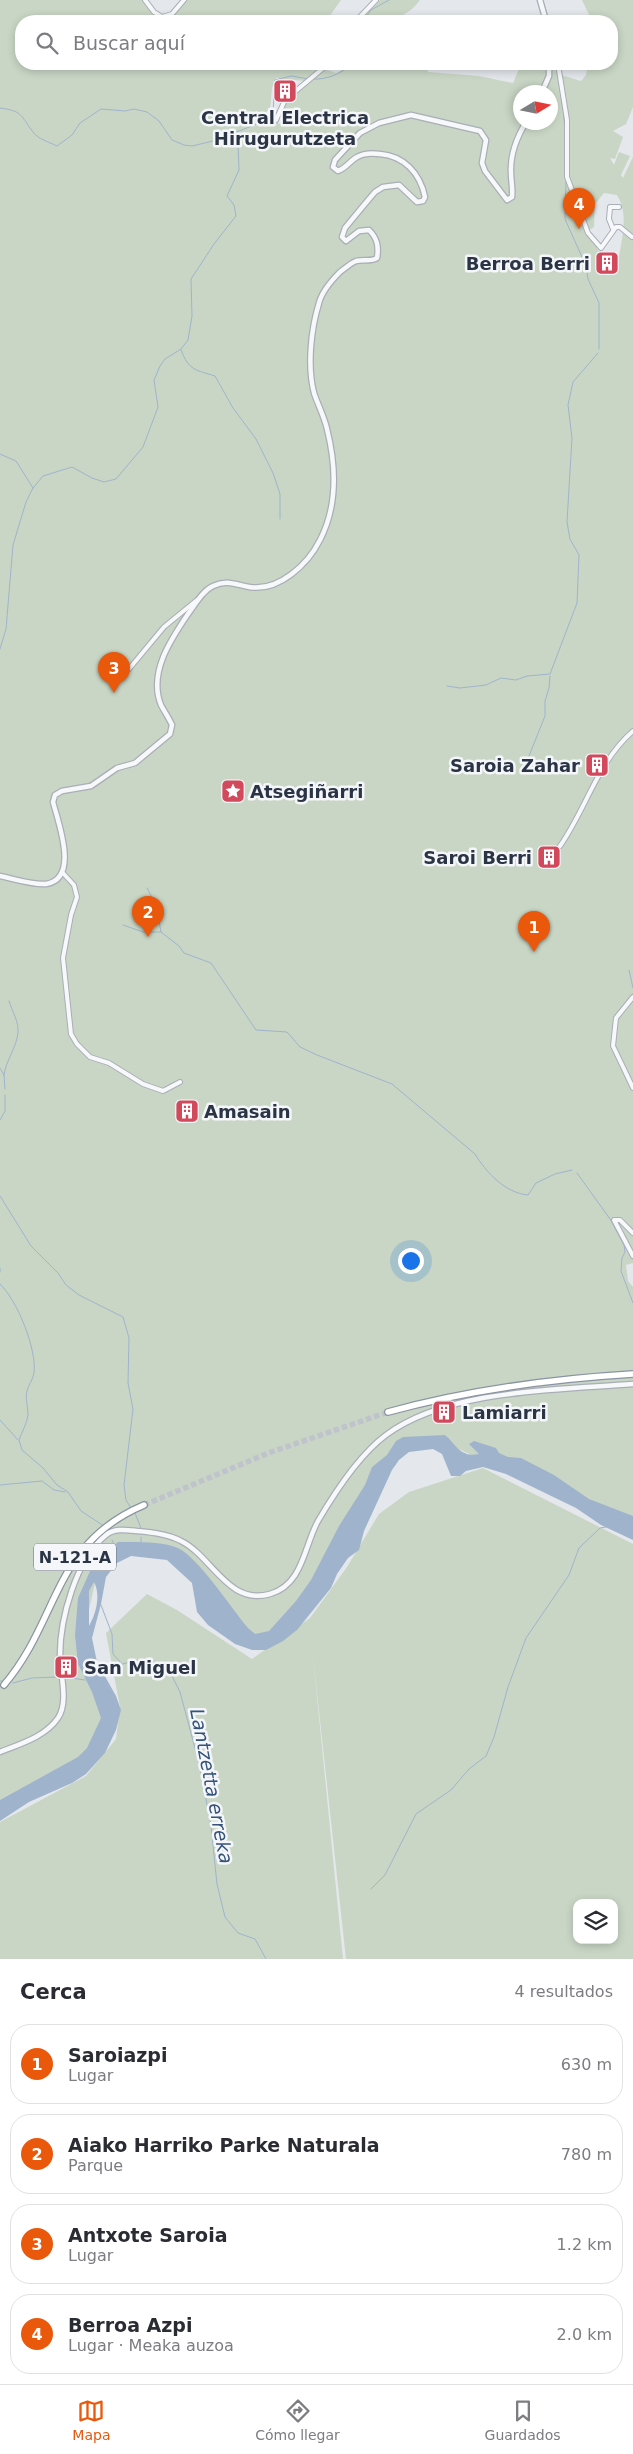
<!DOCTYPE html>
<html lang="es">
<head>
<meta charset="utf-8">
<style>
  :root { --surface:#fff; --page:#f2f2f3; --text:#2b2b33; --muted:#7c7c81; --line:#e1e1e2; --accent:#ea580c }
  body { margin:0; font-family:"DejaVu Sans",sans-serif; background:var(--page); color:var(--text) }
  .controls { position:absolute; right:15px; bottom:15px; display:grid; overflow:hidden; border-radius:10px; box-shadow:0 2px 8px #0003 }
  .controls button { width:45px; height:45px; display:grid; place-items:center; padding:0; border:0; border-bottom:1px solid var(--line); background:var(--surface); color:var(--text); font:25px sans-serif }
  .compass { position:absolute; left:513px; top:85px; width:45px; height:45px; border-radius:50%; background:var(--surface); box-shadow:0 2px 8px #0003; rotate:80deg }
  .you { position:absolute; left:410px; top:1260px; width:18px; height:18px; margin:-12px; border:4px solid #fff; border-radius:50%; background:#1a73e8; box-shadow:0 0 0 8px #1a73e833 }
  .badge { display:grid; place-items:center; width:32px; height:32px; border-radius:50%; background:var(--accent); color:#fff; font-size:16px; font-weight:700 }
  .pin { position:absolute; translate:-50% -41px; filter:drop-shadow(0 1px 2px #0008) }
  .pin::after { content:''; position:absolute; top:26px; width:18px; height:15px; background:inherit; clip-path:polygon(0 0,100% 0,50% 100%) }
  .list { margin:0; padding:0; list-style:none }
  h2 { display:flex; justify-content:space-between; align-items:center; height:65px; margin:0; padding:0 20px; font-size:21px }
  h2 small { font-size:16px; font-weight:400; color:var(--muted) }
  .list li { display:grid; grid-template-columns:32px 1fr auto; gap:15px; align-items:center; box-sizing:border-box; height:80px; margin:0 10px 10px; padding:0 10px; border:1px solid var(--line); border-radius:20px }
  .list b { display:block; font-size:19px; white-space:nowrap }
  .list p { margin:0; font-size:16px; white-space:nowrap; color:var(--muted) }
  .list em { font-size:16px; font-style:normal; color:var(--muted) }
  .icon { flex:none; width:28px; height:28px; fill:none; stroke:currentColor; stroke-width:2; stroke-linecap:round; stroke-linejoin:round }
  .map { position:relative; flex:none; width:633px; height:1959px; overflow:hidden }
  .search { position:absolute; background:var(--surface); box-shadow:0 2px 8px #0003; left:15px; right:15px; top:15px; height:55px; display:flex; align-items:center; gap:12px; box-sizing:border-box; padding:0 18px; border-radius:20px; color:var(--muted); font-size:19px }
  .sheet { height:425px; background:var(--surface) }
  nav { display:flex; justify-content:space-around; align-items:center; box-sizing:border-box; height:70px; border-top:1px solid var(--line); background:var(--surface); font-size:14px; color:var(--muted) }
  nav a { display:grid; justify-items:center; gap:2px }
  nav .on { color:var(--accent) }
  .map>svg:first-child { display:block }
  .green { fill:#c9d6c5; fill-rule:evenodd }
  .water { fill:#9fb4cc; fill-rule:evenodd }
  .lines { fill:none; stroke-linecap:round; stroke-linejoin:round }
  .stream { stroke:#9fb4cc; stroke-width:1 }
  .river { stroke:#9fb4cc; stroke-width:6 }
  .trunk-tunnel { stroke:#bfc3cb; stroke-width:5.5; stroke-dasharray:5.5 3; stroke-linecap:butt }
  .minor-casing { stroke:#a9aeb7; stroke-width:6 }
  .tertiary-casing { stroke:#a9aeb7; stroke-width:7 }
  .trunk-casing { stroke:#8b94a3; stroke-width:8 }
  .minor { stroke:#f7f8fa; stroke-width:4 }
  .tertiary { stroke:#f7f8fa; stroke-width:4.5 }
  .trunk { stroke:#fff; stroke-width:5.5 }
  .labels { text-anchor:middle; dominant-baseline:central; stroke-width:5; stroke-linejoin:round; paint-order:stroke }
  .shield { fill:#f4f6f9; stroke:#676e7b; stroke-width:1 }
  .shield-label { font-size:16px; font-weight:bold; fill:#2b3445 }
  .poi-label { font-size:18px; font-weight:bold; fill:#2b3445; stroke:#f4f6f9; text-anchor:start }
  .water-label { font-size:19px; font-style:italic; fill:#34527a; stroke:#f4f6f9 }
</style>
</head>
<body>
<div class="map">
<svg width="633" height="1959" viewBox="0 0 633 1959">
  <rect width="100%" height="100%" fill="#e4e7ec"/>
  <g class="green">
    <path d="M0,0H145C149,8 157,17 167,16L184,0H341L326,21H21V64H310L336,73L344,69L347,64H426L428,72L479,76L513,83L521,64H558L561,75L581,81L586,75L588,64H612V21H592L582,0H633V107L626,124L613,131L623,137L615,159L610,158L614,165L619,152L630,156L621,175L623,178L633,157V1263L626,1265L628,1281L633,1287V1527L438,1440L401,1448L320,1586L261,1642L182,1563L136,1551L107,1564L95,1583L88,1614L87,1652L110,1714L93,1755L0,1809ZM276,78L304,81L287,97L280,124L261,114L270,110L272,88ZM520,92H550V122H520ZM604,193L617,195C631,217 619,247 617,271H601L599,252L588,231L594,227L595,204Z"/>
    <path d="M380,0H420C404,22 383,21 359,21Z"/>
    <path d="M483,1468L633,1544V1959H346L313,1656L343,1959H0V1822L86,1776L116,1739L120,1707L106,1633L147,1594L177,1610L252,1659L310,1618L347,1567L379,1514L409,1492ZM577,1903H614V1940H577Z"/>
  </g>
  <path class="water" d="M445,1435C457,1445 460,1458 479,1454L469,1444L474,1441L496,1448L499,1453L508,1457L521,1458L554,1475L589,1499L633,1516V1540L601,1525L576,1508L506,1474L483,1467L466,1471L460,1476H451L442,1454L433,1449L409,1452L399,1460L392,1470L364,1531L359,1550L348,1558L337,1574L331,1588L297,1630L283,1641L266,1650H252L235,1644L208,1625L197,1612L192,1583L167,1560L131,1556L117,1563L106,1577L101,1604L92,1638L97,1662L116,1696L121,1710L116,1730L105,1753L86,1774L72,1783L29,1802L0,1821V1800L78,1757L87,1748L101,1718L92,1692L78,1664L75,1635L78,1598L95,1560L118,1542C135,1542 162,1541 178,1548C199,1558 231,1608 248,1628L255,1634L269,1631L296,1601L311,1580L339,1526L365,1485L372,1467L387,1455L396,1441L403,1437ZM94,1582C101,1595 96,1614 89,1626V1591Z"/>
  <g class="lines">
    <g class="stream">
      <polyline points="543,1 549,21"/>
      <polyline points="363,21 371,10 389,0"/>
      <polyline points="560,68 564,91"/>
      <path d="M313,79C325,80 343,74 350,64"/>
      <polyline points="563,107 565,131"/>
      <path d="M0,108C23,111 20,115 33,132C38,139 49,142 57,146L72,135L80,123L101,109L125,111L134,109L147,112L159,121L172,140L184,145L192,146L213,141L270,119L273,112L275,80L291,76L309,79"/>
      <polyline points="237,131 238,140"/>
      <polyline points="565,147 565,168"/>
      <polyline points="566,180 565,219 586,266 588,279 599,303 599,349"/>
      <path d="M181,350C189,371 196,370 215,376L233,408L256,439L273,473L280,494V519"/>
      <polyline points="0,454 16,461 33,488"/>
      <polyline points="0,649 6,629 13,545 26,502 33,488 43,476 72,467 92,478 104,482 116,479 143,447 158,407 154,380 160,366 165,359 181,349 188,340 192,316 191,279 214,244 236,216 234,205 227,196 239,170 238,144"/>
      <polyline points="447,686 460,688 486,685 501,678 516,680 527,676 550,674 577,603 579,555 570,539 567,522 572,438 568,405 573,382 598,353"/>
      <polyline points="527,761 545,716 545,701 549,688 550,676"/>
      <path d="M147,888L156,905L161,932L179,946L184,953L211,963L256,1030L287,1032L300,1047L317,1055L392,1084L475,1154C486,1172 505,1193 528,1195L536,1183L555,1174L572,1170"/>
      <polyline points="123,925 143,932 161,932"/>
      <polyline points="629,970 633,988"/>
      <polyline points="0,1068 4,1075 5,1089"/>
      <path d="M4,1075C6,1060 17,1047 18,1032C19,1022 12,1011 9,1001"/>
      <polyline points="0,1120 5,1111 5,1095"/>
      <polyline points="577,1173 610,1219 624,1245 625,1252 622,1258 621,1271 633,1303"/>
      <polyline points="0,1196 31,1246 58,1273 66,1285 79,1295 123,1317 129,1338 128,1383 133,1409 124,1485 126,1500 131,1508"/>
      <polyline points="0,1272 0,1268"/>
      <path d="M0,1284C17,1300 37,1349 34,1373C33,1380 28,1385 27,1391C25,1398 28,1407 28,1415C27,1424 22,1431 19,1440L22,1450L43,1468L57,1485L68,1492L81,1511L104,1526"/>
      <polyline points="0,1420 18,1440"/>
      <polyline points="0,1485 42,1481 54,1490 65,1492"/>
      <polyline points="135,1513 141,1528"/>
      <polyline points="112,1540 115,1546"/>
      <polyline points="141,1543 141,1537"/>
      <polyline points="101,1605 112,1634 113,1654 122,1664 148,1658 172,1676 180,1692 200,1767 211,1826 217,1884 225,1917 238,1933 255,1939 266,1959"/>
      <polyline points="64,1677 85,1680"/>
      <polyline points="0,1681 2,1681"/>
      <polyline points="13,1683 32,1678 58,1677"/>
      <polyline points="371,1889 385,1875 416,1814 451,1790 469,1769 486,1756 494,1737 508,1687 526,1638 569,1575 579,1548 600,1528 606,1527"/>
    </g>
    <polyline class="river" points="438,1446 464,1456"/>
    <polyline class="trunk-tunnel" points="144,1505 271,1452 388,1412"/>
    <g class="minor-casing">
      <g id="minor">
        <polyline points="145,0 154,12 162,17 172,14 184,0"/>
        <polyline points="356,21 376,0"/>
        <polyline points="558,64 567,120 567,177 588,233 601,248 616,227 620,227 632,237"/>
        <polyline points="276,120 285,100 328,64"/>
        <polyline points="613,229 609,219 610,207 619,207"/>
        <polyline points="129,669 164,627 197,600"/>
        <path d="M560,846C586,809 598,761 633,731"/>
        <polyline points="62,872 74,885 77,897 71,915 63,958 71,1034 77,1044 90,1057 109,1063 143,1084 163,1091 180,1082"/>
        <polyline points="633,997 616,1018 613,1046 633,1088"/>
        <polyline points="633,1233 620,1220 614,1220 633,1256"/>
      </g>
    </g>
    <g class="tertiary-casing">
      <g id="tertiary">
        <polyline points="540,0 546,21"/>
        <polyline points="542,92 549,76 549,64"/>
        <path d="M0,876C14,879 32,885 46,884C80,879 58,822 53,802L55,795L62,791L91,786L117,768L135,763L170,734L172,725C169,718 164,711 161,705C148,673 171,639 188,614C195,605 202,591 213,586C227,579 236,585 249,587C279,592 308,564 320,540C338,505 336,465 327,429C324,416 318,405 314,393C307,366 311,329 319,303C322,291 332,280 340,272C344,269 351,263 356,261C363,259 371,262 377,258C379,246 377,238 369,230L359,231L346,241L342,237L345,228L364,205L375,192L383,187L399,185L417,202L423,201L425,197C420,173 404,156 380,154C373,153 364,153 357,157C350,161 346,168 338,171L333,167L335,160L360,133L379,123L411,115L480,131L486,140L482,163L485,171L507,200L512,197C513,188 511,181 511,173C510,156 517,137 526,122"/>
        <path d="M0,1752C20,1744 45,1737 58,1718C69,1702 60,1674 60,1655C60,1619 76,1559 106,1535C114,1528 127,1530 137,1531C151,1532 168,1534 181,1541C212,1556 228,1606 270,1594C303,1585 304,1546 318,1521C335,1492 359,1455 386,1435C448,1389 558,1390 633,1384"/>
      </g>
    </g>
    <g class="trunk-casing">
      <g id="trunk">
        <path d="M388,1412C468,1390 550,1379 633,1374"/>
        <path d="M4,1685C60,1619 52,1544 144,1505"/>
      </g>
    </g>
    <use href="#minor" class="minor"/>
    <use href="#tertiary" class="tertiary"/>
    <use href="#trunk" class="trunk"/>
  </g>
  <defs>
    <g id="building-square" transform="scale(1.25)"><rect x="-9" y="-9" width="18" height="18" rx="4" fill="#d1495b" stroke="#f4f6f9"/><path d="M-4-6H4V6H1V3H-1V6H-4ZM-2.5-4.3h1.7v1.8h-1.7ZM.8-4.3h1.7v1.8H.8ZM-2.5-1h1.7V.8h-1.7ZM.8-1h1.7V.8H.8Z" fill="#fff"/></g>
    <g id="sight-square" transform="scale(1.25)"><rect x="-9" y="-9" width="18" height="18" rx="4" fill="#d1495b" stroke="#f4f6f9"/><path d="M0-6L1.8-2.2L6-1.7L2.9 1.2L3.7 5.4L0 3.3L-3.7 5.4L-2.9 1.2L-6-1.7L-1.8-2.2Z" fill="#fff"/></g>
  </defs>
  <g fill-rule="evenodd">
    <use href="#building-square" x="285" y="91"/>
    <use href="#building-square" x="607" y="263"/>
    <use href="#building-square" x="597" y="765"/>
    <use href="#sight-square" x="233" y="791"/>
    <use href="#building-square" x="549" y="857"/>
    <use href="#building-square" x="187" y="1111"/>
    <use href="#building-square" x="444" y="1412"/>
    <use href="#building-square" x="66" y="1667"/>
  </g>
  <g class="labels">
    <rect class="shield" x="34" y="1543.5" width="82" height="27" rx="4"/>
    <g class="shield-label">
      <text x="75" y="1557">N-121-A</text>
    </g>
    <g class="poi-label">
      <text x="285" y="117" text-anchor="middle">Central Electrica<tspan x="285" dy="21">Hirugurutzeta</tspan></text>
      <text x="590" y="263" text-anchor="end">Berroa Berri</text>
      <text x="580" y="765" text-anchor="end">Saroia Zahar</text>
      <text x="250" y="791">Atsegiñarri</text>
      <text x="532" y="857" text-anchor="end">Saroi Berri</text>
      <text x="204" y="1111">Amasain</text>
      <text x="462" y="1412">Lamiarri</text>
      <text x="84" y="1667">San Miguel</text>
    </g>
    <g class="water-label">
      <text transform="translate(212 1786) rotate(79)">Lantzetta erreka</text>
    </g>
  </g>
</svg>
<div class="controls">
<button><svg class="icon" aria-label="layers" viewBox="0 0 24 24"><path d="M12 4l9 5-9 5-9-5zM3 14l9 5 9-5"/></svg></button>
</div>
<svg class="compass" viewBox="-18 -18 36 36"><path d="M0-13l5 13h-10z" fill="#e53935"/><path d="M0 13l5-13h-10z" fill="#7c7c81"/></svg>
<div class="you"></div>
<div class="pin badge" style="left:534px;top:952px">1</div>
<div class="pin badge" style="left:148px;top:937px">2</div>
<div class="pin badge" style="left:114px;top:693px">3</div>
<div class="pin badge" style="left:579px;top:229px">4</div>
<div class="search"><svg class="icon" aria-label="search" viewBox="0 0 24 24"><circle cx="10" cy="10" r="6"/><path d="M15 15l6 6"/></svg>Buscar aquí</div>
</div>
<section class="sheet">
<h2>Cerca<small>4 resultados</small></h2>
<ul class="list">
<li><span class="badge">1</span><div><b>Saroiazpi</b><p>Lugar</p></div><em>630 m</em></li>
<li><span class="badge">2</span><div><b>Aiako Harriko Parke Naturala</b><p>Parque</p></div><em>780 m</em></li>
<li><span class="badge">3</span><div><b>Antxote Saroia</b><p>Lugar</p></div><em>1.2 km</em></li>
<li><span class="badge">4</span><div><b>Berroa Azpi</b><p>Lugar · Meaka auzoa</p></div><em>2.0 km</em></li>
</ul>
</section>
<nav>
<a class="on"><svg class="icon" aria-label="map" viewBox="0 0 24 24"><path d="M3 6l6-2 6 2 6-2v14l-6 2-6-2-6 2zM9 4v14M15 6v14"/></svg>Mapa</a>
<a><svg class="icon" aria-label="directions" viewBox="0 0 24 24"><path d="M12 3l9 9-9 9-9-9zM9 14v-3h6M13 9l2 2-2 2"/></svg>Cómo llegar</a>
<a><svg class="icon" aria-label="saved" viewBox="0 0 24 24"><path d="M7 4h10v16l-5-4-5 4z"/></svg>Guardados</a>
</nav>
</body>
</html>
